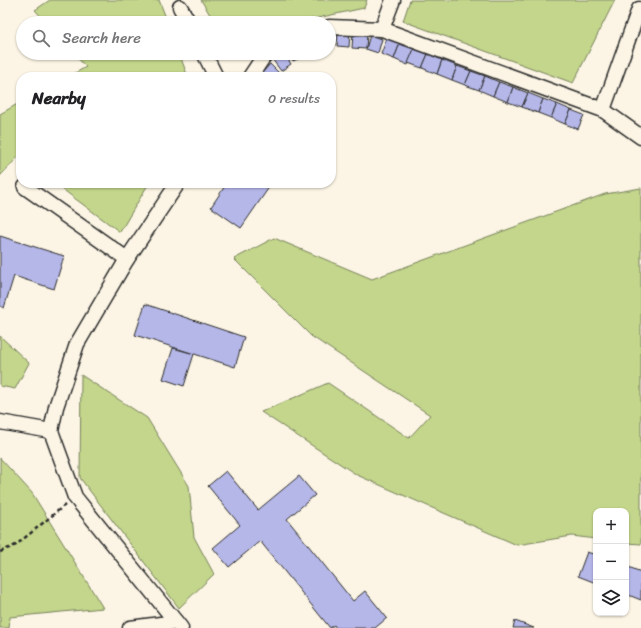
<!DOCTYPE html>
<html lang="en">
<head>
<meta charset="utf-8">
<style>
  :root { --surface:#fff; --page:#f6f6f6; --text:#202124; --muted:#757577; --line:#e0e0e0 }
  body { margin:0; font-family:Sriracha,sans-serif; background:var(--page); color:var(--text) }
  .controls { position:absolute; right:12px; bottom:12px; display:grid; overflow:hidden; border-radius:8px; box-shadow:0 1px 3px #0004 }
  .controls button { width:36px; height:36px; display:grid; place-items:center; padding:0; border:0; border-bottom:1px solid var(--line); background:var(--surface); color:var(--text); font:20px sans-serif }
  .list { margin:0; padding:0; list-style:none }
  h2 { display:flex; justify-content:space-between; align-items:center; height:52px; margin:0; padding:0 16px; font-size:17px }
  h2 small { font-size:13px; font-weight:400; color:var(--muted) }
  .icon { flex:none; width:22px; height:22px; fill:none; stroke:currentColor; stroke-width:2; stroke-linecap:round; stroke-linejoin:round }
  .map { position:relative; flex:none; width:641px; height:628px; overflow:hidden }
  .search { position:absolute; background:var(--surface); box-shadow:0 1px 3px #0004; left:16px; top:16px; width:320px; height:44px; display:flex; align-items:center; gap:10px; box-sizing:border-box; padding:0 14px; border-radius:22px; color:var(--muted); font-size:15px }
  .panel { position:absolute; background:var(--surface); box-shadow:0 1px 3px #0004; left:16px; top:72px; width:320px; height:116px; border-radius:16px }
  .map>svg:first-child { display:block }
  .green { fill:#c3d68b; stroke:#77805b }
  .building { fill:#b5b7e9; stroke:#2b2b2b }
  .lines { fill:none; stroke-linecap:round; stroke-linejoin:round }
  .minor-casing { stroke:#2b2b2b; stroke-width:17 }
  .path { stroke:#2b2b2b; stroke-width:2.5; stroke-dasharray:4 3; stroke-linecap:butt }
  .minor { stroke:#fcf5e5; stroke-width:14 }
</style>
</head>
<body>
<div class="map">
<svg width="641" height="628" viewBox="0 0 641 628">
  <rect width="100%" height="100%" fill="#fcf5e5"/>
  <filter id="ink" filterUnits="userSpaceOnUse"><feTurbulence type="fractalNoise" baseFrequency=".025" numOctaves="2"/><feDisplacementMap in="SourceGraphic" scale="8" xChannelSelector="R" yChannelSelector="G"/><feConvolveMatrix kernelMatrix="1 2 1 2 8 2 1 2 1" color-interpolation-filters="sRGB"/></filter>
  <g filter="url(#ink)">
    <g class="green">
      <polygon points="50,0 159,0 168,23 47,23 35,10"/>
      <polygon points="201,0 367,0 364,8 294,23 215,23"/>
      <polygon points="410,0 615,0 573,83 403,21"/>
      <polygon points="73,53 179,53 188,77 68,77 86,67"/>
      <polygon points="21,102 21,159 18,157 0,176 0,114"/>
      <polygon points="54,183 149,183 120,232"/>
      <polygon points="641,188 641,544 626,543 626,511 596,511 596,539 572,536 517,545 357,475 261,412 328,383 409,438 430,415 311,336 234,259 274,238 372,279 605,194"/>
      <polygon points="0,336 29,363 15,389 0,386"/>
      <polygon points="81,375 147,418 189,486 194,537 214,574 179,608 80,478"/>
      <polygon points="0,458 32,493 103,608 10,617 9,628 0,628"/>
    </g>
    <g class="building">
      <polygon points="338,32 350,33 349,47 337,46"/>
      <polygon points="329,33 331,33 333,47 329,48"/>
      <polygon points="353,33 367,34 366,49 352,48"/>
      <polygon points="370,35 382,39 378,53 366,49"/>
      <polygon points="387,38 400,43 394,59 381,54"/>
      <polygon points="400,43 414,49 408,65 394,59"/>
      <polygon points="414,49 428,54 422,68 408,63"/>
      <polygon points="280,53 284,53 291,64 281,71 272,59"/>
      <polygon points="289,53 304,53 305,56 293,61"/>
      <polygon points="428,54 442,60 437,74 422,68"/>
      <polygon points="442,60 457,66 452,80 437,74"/>
      <polygon points="270,64 279,73 275,77 266,77 262,73"/>
      <polygon points="457,66 471,71 465,85 452,80"/>
      <polygon points="471,71 485,76 479,90 465,85"/>
      <polygon points="485,76 499,82 493,96 479,90"/>
      <polygon points="499,82 513,87 508,102 493,96"/>
      <polygon points="513,87 528,93 522,107 508,102"/>
      <polygon points="528,93 543,99 538,113 522,107"/>
      <polygon points="543,99 557,104 551,118 538,113"/>
      <polygon points="557,104 571,110 565,124 551,118"/>
      <polygon points="571,110 584,115 578,129 565,124"/>
      <polygon points="227,183 272,183 241,228 211,207"/>
      <polygon points="0,236 64,256 54,289 14,276 4,308 0,306"/>
      <polygon points="145,304 244,337 235,367 135,335"/>
      <polygon points="173,348 194,354 184,386 163,379"/>
      <polygon points="226,471 258,510 299,476 315,495 287,519 353,601 365,591 387,618 375,628 336,628 334,625 330,628 260,541 229,567 213,548 240,525 208,486"/>
      <polygon points="587,552 596,555 596,583 578,576"/>
      <polygon points="626,566 641,572 641,600 626,594"/>
      <polygon points="515,621 534,628 513,628"/>
    </g>
    <g class="lines">
      <g class="minor-casing">
        <g id="minor">
          <polyline points="180,7 189,23"/>
          <polyline points="329,27 382,29 603,110 641,137"/>
          <polyline points="382,29 393,0"/>
          <polyline points="204,53 216,77"/>
          <polyline points="250,77 266,53"/>
          <polyline points="603,110 639,9"/>
          <polyline points="178,183 127,259 77,344 56,407 51,431 75,497 181,628"/>
          <polyline points="25,187 127,259"/>
          <polyline points="0,422 51,431"/>
          <polyline points="130,628 176,622"/>
        </g>
      </g>
      <polyline class="path" points="0,552 16,545 65,505"/>
      <use href="#minor" class="minor"/>
    </g>
  </g>
</svg>
<div class="controls">
<button>+</button>
<button>−</button>
<button><svg class="icon" aria-label="layers" viewBox="0 0 24 24"><path d="M12 4l9 5-9 5-9-5zM3 14l9 5 9-5"/></svg></button>
</div>
<div class="search"><svg class="icon" aria-label="search" viewBox="0 0 24 24"><circle cx="10" cy="10" r="6"/><path d="M15 15l6 6"/></svg>Search here</div>
<section class="panel">
<h2>Nearby<small>0 results</small></h2>
<ul class="list">
</ul>
</section>
</div>
</body>
</html>
